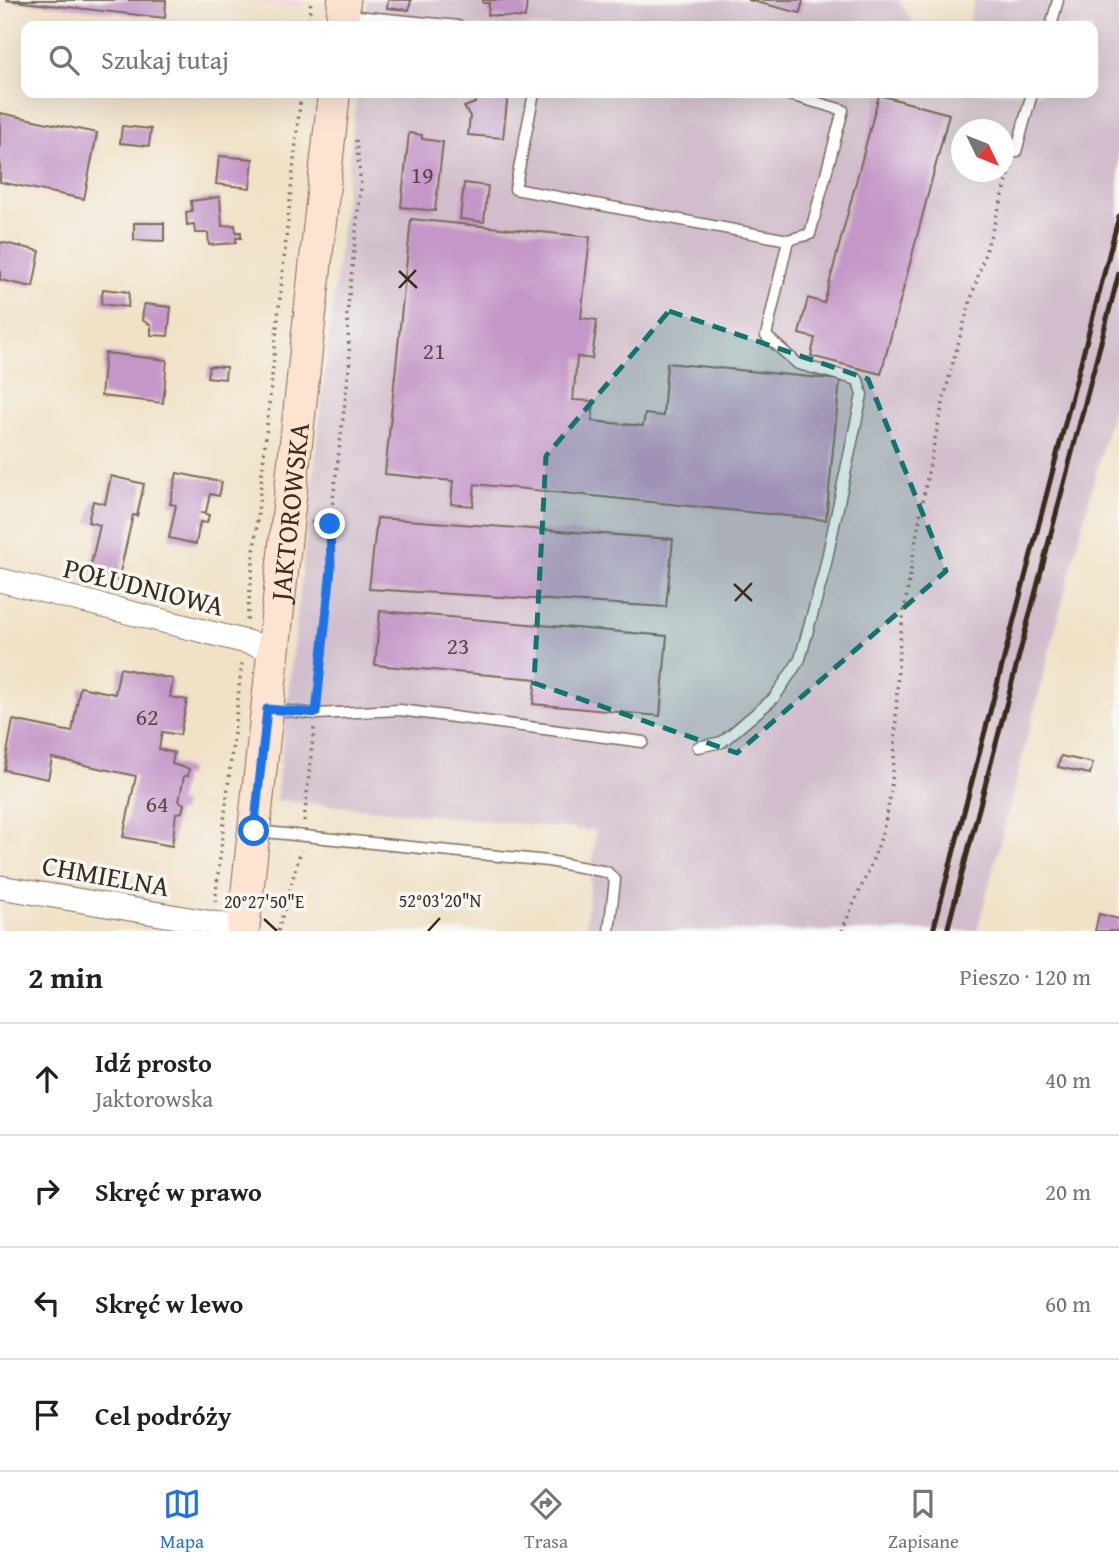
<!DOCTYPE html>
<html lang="pl">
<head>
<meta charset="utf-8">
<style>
  :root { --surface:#fff; --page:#f6f6f6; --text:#202124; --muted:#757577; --line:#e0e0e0; --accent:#1a73e8 }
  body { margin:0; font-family:"Gentium Book Plus",serif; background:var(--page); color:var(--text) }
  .compass { position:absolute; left:951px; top:119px; width:63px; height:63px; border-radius:50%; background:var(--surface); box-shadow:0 7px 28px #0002; rotate:133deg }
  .stop { position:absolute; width:21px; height:21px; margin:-16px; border:5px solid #1a73e8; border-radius:50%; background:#fff }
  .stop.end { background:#1a73e8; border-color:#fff; box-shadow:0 2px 7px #0008 }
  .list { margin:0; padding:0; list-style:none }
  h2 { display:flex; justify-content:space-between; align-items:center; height:91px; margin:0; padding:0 28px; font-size:30px }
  h2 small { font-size:23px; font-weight:400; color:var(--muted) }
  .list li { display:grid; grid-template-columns:46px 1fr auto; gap:21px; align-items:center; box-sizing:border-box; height:112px; padding:0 28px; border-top:2px solid var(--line) }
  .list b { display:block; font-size:26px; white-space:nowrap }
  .list p { margin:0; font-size:23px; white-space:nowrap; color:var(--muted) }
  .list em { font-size:23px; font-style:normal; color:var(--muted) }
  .icon { flex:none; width:38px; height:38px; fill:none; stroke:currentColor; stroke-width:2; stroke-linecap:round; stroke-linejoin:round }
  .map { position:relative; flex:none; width:1119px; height:931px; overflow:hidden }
  .search { position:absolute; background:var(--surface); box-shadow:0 7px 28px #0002; left:21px; right:21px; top:21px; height:77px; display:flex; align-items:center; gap:18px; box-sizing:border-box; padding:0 24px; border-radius:14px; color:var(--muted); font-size:26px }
  .sheet { height:539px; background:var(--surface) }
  nav { display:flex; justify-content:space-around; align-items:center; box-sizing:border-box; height:98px; border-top:2px solid var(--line); background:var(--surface); font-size:19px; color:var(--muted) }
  nav a { display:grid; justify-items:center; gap:4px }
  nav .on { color:var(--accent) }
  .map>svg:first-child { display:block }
  .built { fill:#f5cfda }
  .industrial { fill:#d1bdcb; fill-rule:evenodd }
  .building { fill:#c497c8 }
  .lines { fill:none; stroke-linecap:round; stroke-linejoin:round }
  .service-casing { stroke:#7b6a59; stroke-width:13 }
  .minor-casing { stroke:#7b6a59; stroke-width:25 }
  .secondary-casing { stroke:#7b6a59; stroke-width:34 }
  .path { stroke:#7b6a59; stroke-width:3.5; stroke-dasharray:2 5; stroke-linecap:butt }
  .service { stroke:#fff; stroke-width:10 }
  .minor { stroke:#fff; stroke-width:23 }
  .secondary { stroke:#fde4d1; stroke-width:32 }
  .rail { stroke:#3b2a1e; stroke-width:5 }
  .route { stroke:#1a73e8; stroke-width:9 }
  .marked { fill:#0f766e; fill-opacity:0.2; stroke:#0f766e; stroke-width:5; stroke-dasharray:14 9; stroke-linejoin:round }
  .ticks { fill:none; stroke:#3b2a1e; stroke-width:2.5 }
  .labels { text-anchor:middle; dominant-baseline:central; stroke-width:7; stroke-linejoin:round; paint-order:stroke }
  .number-label { font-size:24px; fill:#5d4548 }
  .street-label { font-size:28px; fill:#3b2a1e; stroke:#f6f6f2 }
  .ticks-label { font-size:18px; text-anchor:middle; fill:#3b2a1e; stroke:#f6f6f2; stroke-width:7; stroke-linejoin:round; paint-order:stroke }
</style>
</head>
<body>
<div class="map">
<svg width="1119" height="931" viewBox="0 0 1119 931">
  <rect width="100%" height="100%" fill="#f6f6f2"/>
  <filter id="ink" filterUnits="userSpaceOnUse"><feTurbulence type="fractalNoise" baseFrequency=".0143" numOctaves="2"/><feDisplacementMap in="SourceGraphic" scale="14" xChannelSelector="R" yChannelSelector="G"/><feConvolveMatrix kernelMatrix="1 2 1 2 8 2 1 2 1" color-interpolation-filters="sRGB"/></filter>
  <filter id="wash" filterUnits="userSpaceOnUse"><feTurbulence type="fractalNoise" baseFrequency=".00686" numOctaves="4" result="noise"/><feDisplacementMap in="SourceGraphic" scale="28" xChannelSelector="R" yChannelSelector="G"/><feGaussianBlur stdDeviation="1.57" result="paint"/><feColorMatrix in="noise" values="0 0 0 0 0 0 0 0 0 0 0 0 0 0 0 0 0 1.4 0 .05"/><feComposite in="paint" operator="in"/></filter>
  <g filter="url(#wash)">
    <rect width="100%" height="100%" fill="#f1e2c7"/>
    <polygon class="built" points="242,0 303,0 302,8"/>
    <g class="industrial">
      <polygon points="368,0 898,0 915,26 365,26"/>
      <path d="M975,0H1119V384L977,931H585L596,831L276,800L357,93H1093V26H967ZM962,130H1004V172H962Z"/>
    </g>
    <g id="blocks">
      <g class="building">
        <polygon points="5,0 166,0 165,18"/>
        <polygon points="388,0 411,0 409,10 387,8"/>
        <polygon points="483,0 527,0 525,18 488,15 489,3 483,3"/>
        <polygon points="748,0 803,0 800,13"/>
        <polygon points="476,93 508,93 503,138 468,135 470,116 464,107 475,103"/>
        <polygon points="879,95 949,114 881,374 811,356 815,338 799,334 808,298 824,303"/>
        <polygon points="0,113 97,133 84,199 0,182"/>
        <polygon points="122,126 151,129 149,146 120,143"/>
        <polygon points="409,133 422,135 422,139 443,142 435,211 401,207"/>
        <polygon points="219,156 253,159 250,188 216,184"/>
        <polygon points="464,183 488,186 484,222 460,219"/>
        <polygon points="220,197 222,226 235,225 236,232 241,232 241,238 236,238 236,243 209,245 208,233 195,233 194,224 187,225 186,212 192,211 191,201"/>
        <polygon points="411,219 590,237 581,318 597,320 592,359 577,357 573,400 594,401 592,421 643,426 645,414 663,416 667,363 840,380 826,520 475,484 473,506 451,504 453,481 385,474"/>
        <polygon points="134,223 164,223 164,241 134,240"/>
        <polygon points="0,242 40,251 33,287 0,280"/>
        <polygon points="103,289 129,292 128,307 101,304"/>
        <polygon points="144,304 171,307 168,336 151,335 151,325 142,320"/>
        <polygon points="105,353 167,360 163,403 101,396"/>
        <polygon points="209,366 226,367 225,379 207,377"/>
        <polygon points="177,473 222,482 219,496 210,494 206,512 202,513 209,515 207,523 200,522 196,544 169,538 176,505 170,504"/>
        <polygon points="111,476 144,484 137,516 133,515 118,581 107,578 108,573 90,569 100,525 88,522 93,501 105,504"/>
        <polygon points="377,518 673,539 666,607 369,589"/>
        <polygon points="380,611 667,636 660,716 533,704 536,679 375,665"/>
        <polygon points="120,668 173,679 170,697 187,700 180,735 162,732 159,749 174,753 172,764 189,769 188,776 184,776 179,801 184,804 182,812 176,813 172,846 123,837 136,776 52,758 48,779 4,770 13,720 72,732 80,687 115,694"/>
        <polygon points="1061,756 1093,763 1090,774 1058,767"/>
        <polygon points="1099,914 1119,919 1119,931 1095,931"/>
      </g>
    </g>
  </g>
  <g filter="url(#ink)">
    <use href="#blocks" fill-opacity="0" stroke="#7b6a59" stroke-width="2"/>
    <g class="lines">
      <g class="service-casing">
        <g id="service">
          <polyline points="346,15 459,26"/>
          <polyline points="1051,26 1058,0"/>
          <polyline points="534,93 515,189 788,240 810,234 843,110 783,93"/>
          <polyline points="1016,152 1032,93"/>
          <polyline points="270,709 316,714 400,710 643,742"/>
          <polyline points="698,747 722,742 774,698 800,659 824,572 862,395 858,380 798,364 766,336 788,240"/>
          <polyline points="256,831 548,861 607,872 615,880 609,931"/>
        </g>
      </g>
      <g class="minor-casing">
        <g id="minor">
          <polyline points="0,580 274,649"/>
          <polyline points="0,887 243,928"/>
        </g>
      </g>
      <g class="secondary-casing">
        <g id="secondary">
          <polyline points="342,26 344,0"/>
          <path id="s1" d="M243,931L334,93"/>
        </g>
      </g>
      <g class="path">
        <polyline points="308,26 311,0"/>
        <polyline points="311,522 330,524"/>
        <polyline points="247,620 301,93"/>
        <polyline points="318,699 331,570 330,524 350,361 347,315 361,185 356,140"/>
        <polyline points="304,821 314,728"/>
        <polyline points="215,902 242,662"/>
        <polyline points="278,931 301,850"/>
        <path d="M842,931C858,891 879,855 887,813C900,749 893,682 903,618C918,525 934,428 960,337C976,280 995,223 1012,165"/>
      </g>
      <use href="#service" class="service"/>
      <use href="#minor" class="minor"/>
      <use href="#secondary" class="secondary"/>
      <g class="rail">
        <polyline points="933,931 1119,216"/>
        <polyline points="947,931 1119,273"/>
      </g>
    </g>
  </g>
  <g class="lines" filter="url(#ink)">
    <polyline class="route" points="254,831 267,709 316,713 331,569 330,524"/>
  </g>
  <path class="marked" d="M669,311L868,379L946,571L737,753L534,683L546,456Z"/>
  <path class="ticks" d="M399,271L417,288M399,288L416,270M734,584L752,601M735,601L752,583M264,919L277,931M428,931L440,918"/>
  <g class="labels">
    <g class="number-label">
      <text x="422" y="174">19</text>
      <text x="434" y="350">21</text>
      <text x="458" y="645">23</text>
      <text x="147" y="716">62</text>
      <text x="157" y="803">64</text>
    </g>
    <g class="street-label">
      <text stroke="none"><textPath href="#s1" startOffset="422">JAKTOROWSKA</textPath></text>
      <text transform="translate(144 586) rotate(14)">POŁUDNIOWA</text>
      <text transform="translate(106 875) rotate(10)">CHMIELNA</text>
    </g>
  </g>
  <g class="ticks-label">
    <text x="440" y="907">52°03'20"N</text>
    <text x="264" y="908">20°27'50"E</text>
  </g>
</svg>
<svg class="compass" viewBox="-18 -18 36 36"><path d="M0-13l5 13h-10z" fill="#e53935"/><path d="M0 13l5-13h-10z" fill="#757577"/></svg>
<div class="stop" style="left:254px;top:831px"></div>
<div class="stop end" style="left:330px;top:524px"></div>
<div class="search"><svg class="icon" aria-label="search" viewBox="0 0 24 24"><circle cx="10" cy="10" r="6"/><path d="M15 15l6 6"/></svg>Szukaj tutaj</div>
</div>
<section class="sheet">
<h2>2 min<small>Pieszo · 120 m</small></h2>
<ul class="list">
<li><svg class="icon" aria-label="ahead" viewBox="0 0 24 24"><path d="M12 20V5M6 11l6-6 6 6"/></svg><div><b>Idź prosto</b><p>Jaktorowska</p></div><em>40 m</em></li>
<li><svg class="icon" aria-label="right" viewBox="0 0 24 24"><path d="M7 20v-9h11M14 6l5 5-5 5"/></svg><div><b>Skręć w prawo</b></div><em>20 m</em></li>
<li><svg class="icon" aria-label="left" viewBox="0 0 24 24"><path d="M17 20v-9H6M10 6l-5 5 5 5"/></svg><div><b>Skręć w lewo</b></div><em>60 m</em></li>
<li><svg class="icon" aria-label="arrive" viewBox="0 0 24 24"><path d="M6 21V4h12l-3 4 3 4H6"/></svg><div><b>Cel podróży</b></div></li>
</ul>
</section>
<nav>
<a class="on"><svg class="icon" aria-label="map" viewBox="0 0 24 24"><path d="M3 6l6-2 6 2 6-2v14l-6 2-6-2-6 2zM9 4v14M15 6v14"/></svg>Mapa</a>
<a><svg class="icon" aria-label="directions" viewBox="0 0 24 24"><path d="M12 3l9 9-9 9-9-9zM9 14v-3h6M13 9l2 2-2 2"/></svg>Trasa</a>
<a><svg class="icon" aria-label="saved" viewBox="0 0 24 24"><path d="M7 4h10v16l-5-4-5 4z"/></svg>Zapisane</a>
</nav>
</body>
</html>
